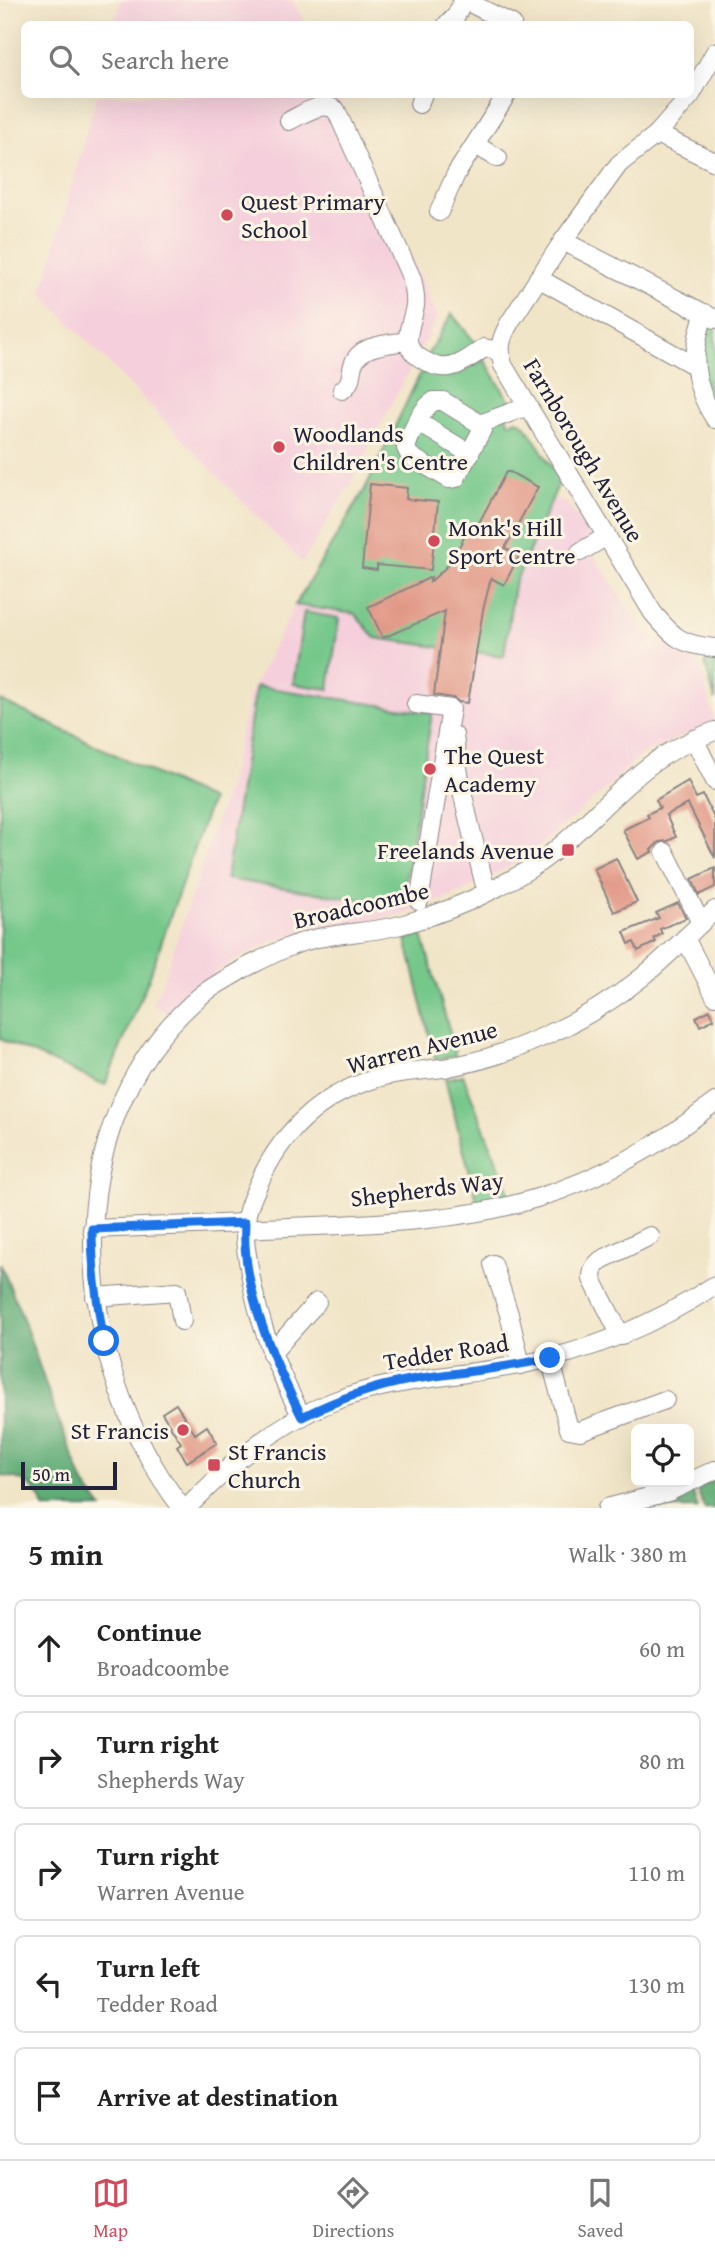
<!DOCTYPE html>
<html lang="en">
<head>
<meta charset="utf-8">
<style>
  :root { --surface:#fff; --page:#f2f2f2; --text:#222; --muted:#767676; --line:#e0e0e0; --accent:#d1495b }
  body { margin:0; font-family:"Gentium Book Plus",serif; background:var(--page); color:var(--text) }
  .controls { position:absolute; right:21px; bottom:21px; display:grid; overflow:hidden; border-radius:10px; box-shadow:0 7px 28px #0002 }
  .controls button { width:63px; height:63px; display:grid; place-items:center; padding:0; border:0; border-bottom:2px solid var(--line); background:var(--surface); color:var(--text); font:35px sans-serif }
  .scale { position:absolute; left:21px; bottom:18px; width:96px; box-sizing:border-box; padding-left:7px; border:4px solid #22223b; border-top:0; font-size:19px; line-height:24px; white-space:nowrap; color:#22223b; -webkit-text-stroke:5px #fcf5e5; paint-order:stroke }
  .stop { position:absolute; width:21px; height:21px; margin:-16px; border:5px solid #1a73e8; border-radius:50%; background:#fff }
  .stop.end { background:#1a73e8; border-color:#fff; box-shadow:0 2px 7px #0008 }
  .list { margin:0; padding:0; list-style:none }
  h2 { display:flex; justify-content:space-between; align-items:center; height:91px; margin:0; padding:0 28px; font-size:30px }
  h2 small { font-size:23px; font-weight:400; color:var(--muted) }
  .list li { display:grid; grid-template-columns:46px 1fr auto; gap:21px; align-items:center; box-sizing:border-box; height:98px; margin:0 14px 14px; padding:0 14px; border:2px solid var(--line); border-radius:10px }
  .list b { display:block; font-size:26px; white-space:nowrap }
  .list p { margin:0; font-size:23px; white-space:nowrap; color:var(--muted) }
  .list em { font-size:23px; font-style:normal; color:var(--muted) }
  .icon { flex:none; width:38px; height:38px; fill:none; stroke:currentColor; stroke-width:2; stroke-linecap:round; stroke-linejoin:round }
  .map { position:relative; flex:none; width:715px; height:1508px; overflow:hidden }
  .search { position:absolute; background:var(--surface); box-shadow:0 7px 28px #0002; left:21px; right:21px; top:21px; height:77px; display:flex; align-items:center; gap:18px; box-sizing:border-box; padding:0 24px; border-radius:10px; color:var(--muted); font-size:26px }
  .sheet { height:651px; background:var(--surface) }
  nav { display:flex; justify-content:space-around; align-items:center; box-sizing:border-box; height:98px; border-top:2px solid var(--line); background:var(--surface); font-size:19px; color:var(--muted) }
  nav a { display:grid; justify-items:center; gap:4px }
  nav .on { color:var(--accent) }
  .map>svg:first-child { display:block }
  .built { fill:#f5cfdc }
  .green { fill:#74c78a; stroke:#4b7462; stroke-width:2 }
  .forest { fill:#5fac76; stroke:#406758; stroke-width:2 }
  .building { fill:#e19584 }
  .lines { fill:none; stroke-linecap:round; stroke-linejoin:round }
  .minor-casing { stroke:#8a8482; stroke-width:20 }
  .minor { stroke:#fff; stroke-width:18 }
  .route { stroke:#1a73e8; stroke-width:9 }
  .poi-dot { fill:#d1495b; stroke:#fcf5e5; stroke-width:2.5 }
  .labels { text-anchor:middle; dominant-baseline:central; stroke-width:6; stroke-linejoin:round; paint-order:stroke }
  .poi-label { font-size:24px; fill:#22223b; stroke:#fcf5e5; text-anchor:start }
  .street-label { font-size:24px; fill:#22223b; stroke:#fcf5e5 }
</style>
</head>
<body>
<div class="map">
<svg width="715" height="1508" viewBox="0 0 715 1508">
  <rect width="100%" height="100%" fill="#fcf5e5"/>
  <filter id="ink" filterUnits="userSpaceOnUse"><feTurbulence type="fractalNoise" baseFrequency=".0143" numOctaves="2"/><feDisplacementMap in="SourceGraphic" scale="14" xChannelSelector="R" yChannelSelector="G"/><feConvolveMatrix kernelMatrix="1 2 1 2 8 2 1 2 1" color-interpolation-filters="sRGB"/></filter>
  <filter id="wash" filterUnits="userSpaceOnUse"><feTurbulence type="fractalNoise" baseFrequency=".00686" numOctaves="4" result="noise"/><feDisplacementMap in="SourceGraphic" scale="28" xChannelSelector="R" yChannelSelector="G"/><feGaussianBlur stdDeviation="1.57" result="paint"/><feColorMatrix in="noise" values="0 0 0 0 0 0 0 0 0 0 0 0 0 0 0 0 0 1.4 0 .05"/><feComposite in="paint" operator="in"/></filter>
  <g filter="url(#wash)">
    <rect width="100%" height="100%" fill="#f1e5c8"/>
    <g class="built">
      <polygon points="121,0 293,0 305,24 115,24"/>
      <polygon points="97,95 337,95 438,317 396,395 351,483 302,563 42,294"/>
      <polygon points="553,497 568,504 588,532 595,557 646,634 678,650 701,666 715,723 643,753 609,786 532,853 487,879 442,900 401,915 309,930 274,941 234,961 193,989 168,1013 152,1004 162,983 229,784 250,693 295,605 355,614 375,638 503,656 514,585"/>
    </g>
    <g class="green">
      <polygon points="452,314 477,345 447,362 427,356"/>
      <polygon points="715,319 715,419 696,345"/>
      <path d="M484,359L510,402L509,409L504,412L510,423L517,420L525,425L558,476V485L553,497L514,585L504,656L375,638L355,614L295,605L365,489L423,368C452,384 457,375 484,359Z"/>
      <polygon points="304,612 339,618 329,689 293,684"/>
      <polygon points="715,657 715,700 705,663 707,658"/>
      <polygon points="256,686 432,713 402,906 226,879"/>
      <polygon points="0,700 211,800 149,978 105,1085 0,1039"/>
      <polygon points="422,935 455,1050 455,1056 435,1059 406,939"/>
      <polygon points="463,1075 509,1192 509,1194 477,1201 445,1079"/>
    </g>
    <g class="forest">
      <path d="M0,1263L21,1313L55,1411L84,1484L102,1508H44C39,1487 21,1476 0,1476Z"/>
      <polygon points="715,1480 715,1508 704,1508 697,1489"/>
      <polygon points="692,1491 698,1508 642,1508 673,1500"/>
    </g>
    <g id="blocks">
      <g class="building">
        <polygon points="506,472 510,472 538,487 505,548 519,556 504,585 491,578 483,610 468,703 459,702 453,698 434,695 445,611 383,638 368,607 431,577 430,582 442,571 451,562 468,530 473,534"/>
        <polygon points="370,484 407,488 406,499 438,502 431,570 377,565 377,570 362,568"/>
        <polygon points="688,781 696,798 703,795 715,820 715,858 688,804 666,815 676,837 668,841 659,842 651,850 652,852 638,859 623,830 649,817 647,814 660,808 656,800"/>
        <polygon points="616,858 637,902 614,912 594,869"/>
        <polygon points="715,868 715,887 699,895 692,879"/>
        <polygon points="678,903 686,918 660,929 662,934 654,938 656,942 638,951 634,942 629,944 624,932 659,918 656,913"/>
        <polygon points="710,1010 714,1019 700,1026 696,1017"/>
        <polygon points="176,1404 195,1434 207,1426 217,1443 187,1462 177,1446 181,1443 162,1413"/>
      </g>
    </g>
  </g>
  <g filter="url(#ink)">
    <use href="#blocks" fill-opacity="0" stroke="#8a8482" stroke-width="2"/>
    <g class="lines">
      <g class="minor-casing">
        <g id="minor">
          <polyline points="464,0 512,24"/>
          <polyline points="447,24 456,16 463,0"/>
          <path d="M715,52L691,95L657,134L619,164L563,241L510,322C501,338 498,347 503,365L653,613C674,638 682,645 715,648"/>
          <polyline points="419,104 423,94"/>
          <path d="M289,121C303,114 322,100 336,110L412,279C414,288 416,296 415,306C409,335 397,348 431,364C450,374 469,359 484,348L499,351"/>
          <polyline points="657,134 715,162"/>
          <polyline points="475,145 498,158"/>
          <polyline points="439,212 456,174 507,94"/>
          <polyline points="563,241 715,319"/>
          <polyline points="538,278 695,366"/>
          <path d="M705,313C690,352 692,384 715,419"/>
          <path d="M342,390C352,383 350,376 353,365C359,344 390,344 407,341"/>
          <path d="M434,401H443L480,424L482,430L456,478L449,479L410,456L406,448C411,433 421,409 434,401Z"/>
          <polyline points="418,422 470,454"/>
          <polyline points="480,424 528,406"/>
          <polyline points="580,552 607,536"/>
          <polyline points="416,704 451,709 419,901"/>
          <path d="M454,735C458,785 472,833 484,882L489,891"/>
          <polyline points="694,739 715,781"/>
          <polyline points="665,852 701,923"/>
          <polyline points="685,938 715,996"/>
          <polyline points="92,1229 245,1223"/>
          <path d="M245,1229C337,1224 449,1226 537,1198C602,1178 662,1144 715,1102"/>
          <polyline points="493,1264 509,1314 521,1365"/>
          <polyline points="95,1297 177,1291 182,1321"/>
          <path d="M621,1336L592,1279C592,1270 594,1266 601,1260L650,1236"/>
          <polyline points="271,1354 317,1302"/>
          <polyline points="550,1358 569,1429 580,1431 665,1400"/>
          <path d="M302,1417C277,1369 259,1326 250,1273C247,1255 243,1237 246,1220C247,1208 253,1196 258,1185C280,1134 318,1097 371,1080C396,1071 423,1071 449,1067C482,1061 515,1050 545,1036C579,1021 612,1001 641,978C667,957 690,933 715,910"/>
          <path d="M182,1508C71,1363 50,1125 199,997C212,986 229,978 243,969C267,957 292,943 318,938C346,932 376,932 404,924C433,916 463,905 490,891C507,882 525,873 540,862C581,833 613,792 653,763C672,749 694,739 715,731"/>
          <path d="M187,1508C229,1465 275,1424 332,1402C392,1378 456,1377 519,1365C588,1352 656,1324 715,1285"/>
          <polyline points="607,1508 668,1492 715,1470"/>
        </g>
      </g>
      <use href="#minor" class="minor"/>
    </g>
  </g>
  <g class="lines" filter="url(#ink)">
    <path class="route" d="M104,1341C97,1304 92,1268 92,1229L245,1223C241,1287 273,1361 302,1417C336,1400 372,1387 410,1380C457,1372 504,1369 550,1358"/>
  </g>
  <g class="poi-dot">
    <circle cx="227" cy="215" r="7"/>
    <circle cx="279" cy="447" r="7"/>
    <circle cx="434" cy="541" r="7"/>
    <circle cx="430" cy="769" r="7"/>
    <rect x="561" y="843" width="14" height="14" rx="3.5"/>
    <circle cx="183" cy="1430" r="7"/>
    <rect x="207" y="1458" width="14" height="14" rx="3.5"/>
  </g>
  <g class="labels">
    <g class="poi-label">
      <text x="241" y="201">Quest Primary<tspan x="241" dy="28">School</tspan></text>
      <text x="293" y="433">Woodlands<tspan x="293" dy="28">Children's Centre</tspan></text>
      <text x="448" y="527">Monk's Hill<tspan x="448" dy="28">Sport Centre</tspan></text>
      <text x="444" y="755">The Quest<tspan x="444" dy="28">Academy</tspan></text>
      <text x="554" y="850" text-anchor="end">Freelands Avenue</text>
      <text x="169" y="1430" text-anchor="end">St Francis</text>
      <text x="228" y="1451">St Francis<tspan x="228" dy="28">Church</tspan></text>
    </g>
    <g class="street-label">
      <text transform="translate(584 450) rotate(59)">Farnborough Avenue</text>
      <text transform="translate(361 905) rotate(-13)">Broadcoombe</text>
      <text transform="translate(422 1047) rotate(-14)">Warren Avenue</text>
      <text transform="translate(427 1189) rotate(-7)">Shepherds Way</text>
      <text transform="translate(446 1352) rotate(-9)">Tedder Road</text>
    </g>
  </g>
</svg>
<div class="controls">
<button><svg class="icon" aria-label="locate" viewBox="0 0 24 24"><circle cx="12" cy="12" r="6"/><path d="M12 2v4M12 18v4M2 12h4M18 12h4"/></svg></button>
</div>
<div class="scale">50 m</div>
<div class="stop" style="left:104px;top:1341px"></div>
<div class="stop end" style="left:550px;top:1358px"></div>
<div class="search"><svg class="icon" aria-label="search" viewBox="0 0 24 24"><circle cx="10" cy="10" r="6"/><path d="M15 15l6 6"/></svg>Search here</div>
</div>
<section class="sheet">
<h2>5 min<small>Walk · 380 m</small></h2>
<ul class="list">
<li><svg class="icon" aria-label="ahead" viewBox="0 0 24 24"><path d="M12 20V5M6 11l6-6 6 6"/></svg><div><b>Continue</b><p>Broadcoombe</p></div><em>60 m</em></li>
<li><svg class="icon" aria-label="right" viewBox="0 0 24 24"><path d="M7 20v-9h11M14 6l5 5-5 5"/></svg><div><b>Turn right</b><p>Shepherds Way</p></div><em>80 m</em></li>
<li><svg class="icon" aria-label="right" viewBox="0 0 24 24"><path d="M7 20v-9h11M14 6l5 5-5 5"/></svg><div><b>Turn right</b><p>Warren Avenue</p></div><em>110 m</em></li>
<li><svg class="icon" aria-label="left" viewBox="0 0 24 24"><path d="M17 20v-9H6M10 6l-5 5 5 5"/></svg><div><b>Turn left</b><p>Tedder Road</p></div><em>130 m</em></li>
<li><svg class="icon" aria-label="arrive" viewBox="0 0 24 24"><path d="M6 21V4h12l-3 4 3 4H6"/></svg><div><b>Arrive at destination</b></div></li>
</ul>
</section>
<nav>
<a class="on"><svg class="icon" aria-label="map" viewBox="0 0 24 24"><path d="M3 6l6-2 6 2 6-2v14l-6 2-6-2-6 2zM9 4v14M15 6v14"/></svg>Map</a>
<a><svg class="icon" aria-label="directions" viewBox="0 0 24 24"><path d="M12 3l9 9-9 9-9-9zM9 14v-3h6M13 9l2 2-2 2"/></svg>Directions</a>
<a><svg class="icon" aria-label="saved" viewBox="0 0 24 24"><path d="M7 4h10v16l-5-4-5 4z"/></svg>Saved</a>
</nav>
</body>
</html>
